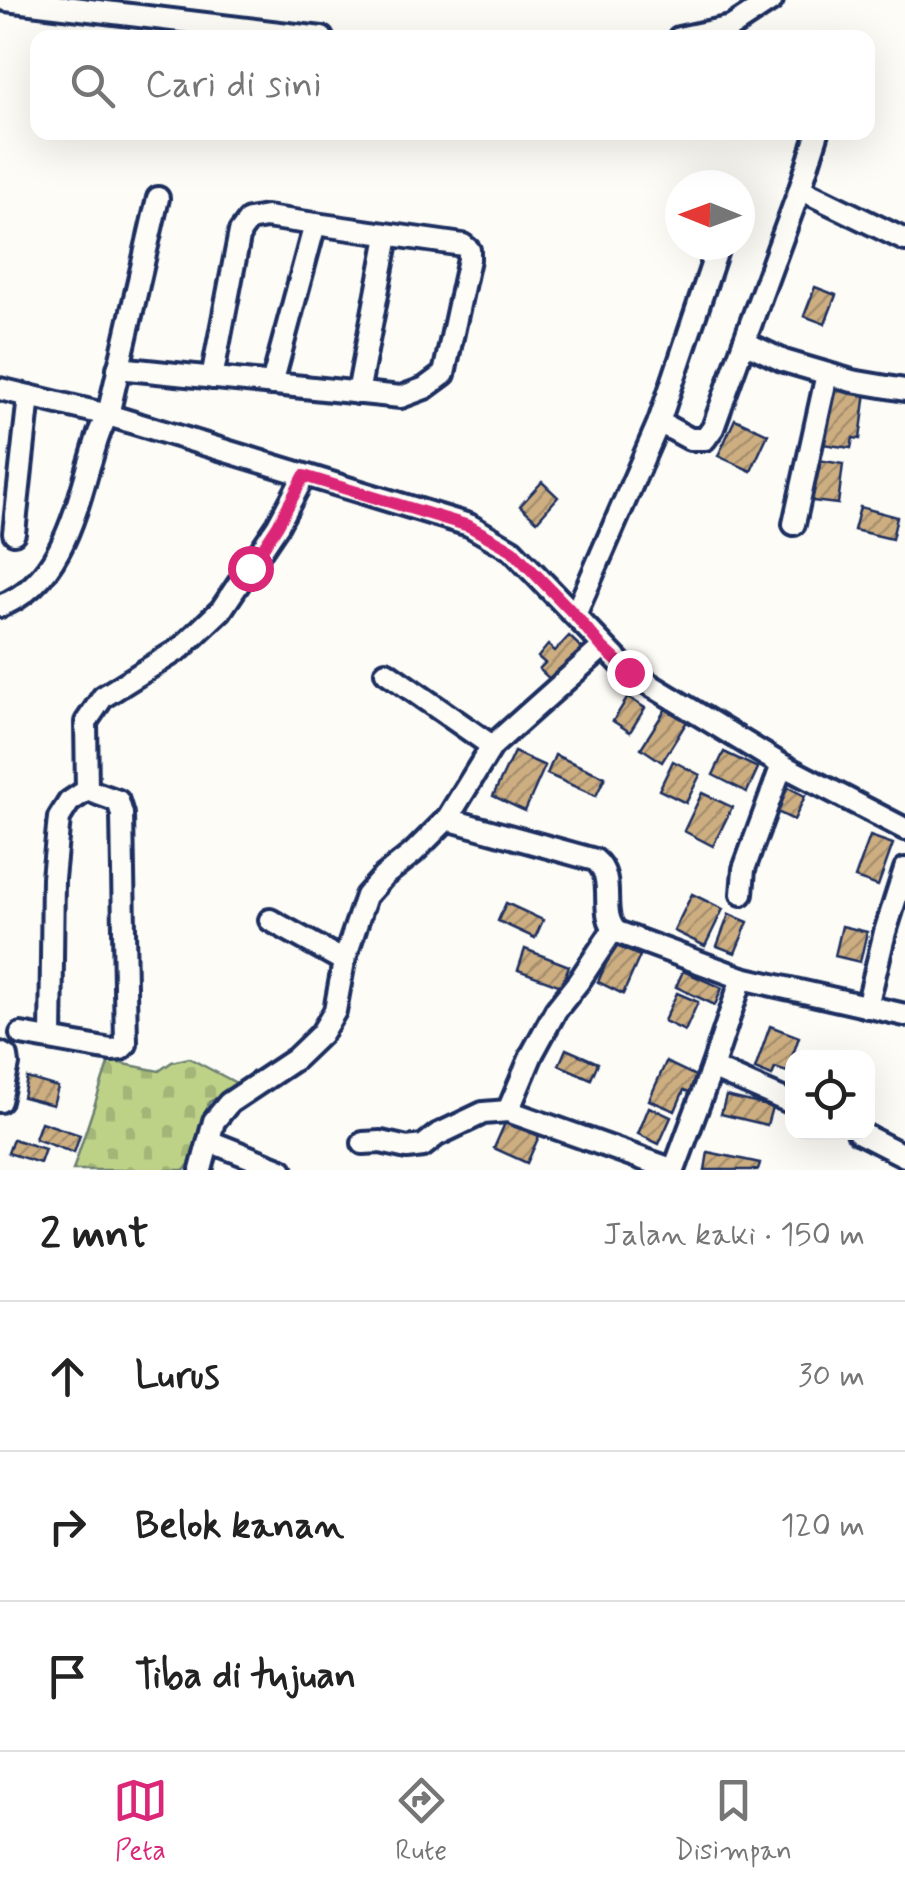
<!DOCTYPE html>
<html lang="id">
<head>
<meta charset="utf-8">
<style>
  :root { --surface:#fff; --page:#f2f2f2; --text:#222; --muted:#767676; --line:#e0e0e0; --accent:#db2777 }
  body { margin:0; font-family:Mynerve,sans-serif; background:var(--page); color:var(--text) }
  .controls { position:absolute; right:30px; bottom:30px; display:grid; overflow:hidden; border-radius:20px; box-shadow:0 10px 40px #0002 }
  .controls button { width:90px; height:90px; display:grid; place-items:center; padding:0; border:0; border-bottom:2px solid var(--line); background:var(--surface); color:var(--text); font:50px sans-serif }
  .compass { position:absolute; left:665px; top:170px; width:90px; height:90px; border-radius:50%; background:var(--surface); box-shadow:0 10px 40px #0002; rotate:271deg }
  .stop { position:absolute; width:30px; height:30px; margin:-22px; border:8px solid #db2777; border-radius:50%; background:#fff }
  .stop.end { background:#db2777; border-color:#fff; box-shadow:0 2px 10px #0008 }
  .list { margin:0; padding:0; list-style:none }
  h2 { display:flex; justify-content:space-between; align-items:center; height:130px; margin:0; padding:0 40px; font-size:42px }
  h2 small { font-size:32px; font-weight:400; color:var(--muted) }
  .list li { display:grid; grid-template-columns:65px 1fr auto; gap:30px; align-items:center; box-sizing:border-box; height:150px; padding:0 40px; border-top:2px solid var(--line) }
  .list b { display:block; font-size:38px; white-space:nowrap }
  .list em { font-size:32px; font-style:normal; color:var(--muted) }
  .icon { flex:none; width:55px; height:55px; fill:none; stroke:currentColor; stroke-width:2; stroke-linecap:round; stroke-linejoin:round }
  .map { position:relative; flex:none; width:905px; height:1170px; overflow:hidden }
  .search { position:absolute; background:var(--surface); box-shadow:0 10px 40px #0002; left:30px; right:30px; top:30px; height:110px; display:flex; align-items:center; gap:25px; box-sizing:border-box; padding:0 35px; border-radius:20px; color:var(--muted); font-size:38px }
  .sheet { height:580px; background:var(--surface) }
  nav { display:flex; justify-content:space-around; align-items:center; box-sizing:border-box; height:140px; border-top:2px solid var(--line); background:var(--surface); font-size:28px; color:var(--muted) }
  nav a { display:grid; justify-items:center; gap:5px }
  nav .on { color:var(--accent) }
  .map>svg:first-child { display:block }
  .cemetery { fill:url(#cemetery-stones); stroke:#6c8072; stroke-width:2.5 }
  .building { fill:url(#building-hatch); stroke:#1b2f5e; stroke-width:2.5 }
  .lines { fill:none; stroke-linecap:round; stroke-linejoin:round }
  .street-casing { stroke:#1b2f5e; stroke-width:28 }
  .street { stroke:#fdfcf7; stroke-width:20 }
  .route { stroke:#db2777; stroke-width:12 }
</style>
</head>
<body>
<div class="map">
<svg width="905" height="1170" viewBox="0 0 905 1170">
  <defs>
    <pattern id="cemetery-stones" width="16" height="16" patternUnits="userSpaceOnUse" patternTransform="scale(2.5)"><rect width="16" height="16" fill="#bed287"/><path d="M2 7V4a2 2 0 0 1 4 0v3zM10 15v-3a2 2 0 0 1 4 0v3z" fill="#a3b577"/></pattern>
    <pattern id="building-hatch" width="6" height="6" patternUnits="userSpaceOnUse" patternTransform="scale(2.5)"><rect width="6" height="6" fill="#cdae81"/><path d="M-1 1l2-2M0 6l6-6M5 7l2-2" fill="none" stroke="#a68e6d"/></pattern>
  </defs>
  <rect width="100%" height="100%" fill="#fdfcf7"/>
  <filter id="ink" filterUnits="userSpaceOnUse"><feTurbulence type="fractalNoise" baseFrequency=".01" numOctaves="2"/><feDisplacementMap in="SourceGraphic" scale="20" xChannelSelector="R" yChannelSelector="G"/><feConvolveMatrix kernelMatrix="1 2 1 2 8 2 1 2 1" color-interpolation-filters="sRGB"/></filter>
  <g filter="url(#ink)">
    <polygon class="cemetery" points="189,1058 240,1085 209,1102 196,1153 185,1170 73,1170 109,1061 159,1071 172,1062"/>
    <g class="building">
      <polygon points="815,287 836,295 825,324 804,316"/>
      <polygon points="830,387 866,392 860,439 853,438 851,448 822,444"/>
      <polygon points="735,419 768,434 751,471 718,456"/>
      <polygon points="818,460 843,464 838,504 812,501"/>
      <polygon points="542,482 558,497 537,521 520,506"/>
      <polygon points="860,507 897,517 892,539 854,530"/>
      <polygon points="569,636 584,650 554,683 539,669 545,663 538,657 548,645 555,651"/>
      <polygon points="628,697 645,708 630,732 613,721"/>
      <polygon points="667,707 688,720 662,762 641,748"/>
      <polygon points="514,752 545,766 525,811 493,796"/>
      <polygon points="724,752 758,768 747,792 713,775"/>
      <polygon points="555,755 605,777 596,796 547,774"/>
      <polygon points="673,761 700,775 686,803 659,790"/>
      <polygon points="787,787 805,796 794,820 775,811"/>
      <polygon points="702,793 732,807 713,846 684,831"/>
      <polygon points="870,836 893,844 878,886 855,878"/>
      <polygon points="692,894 723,909 705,946 674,931"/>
      <polygon points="506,903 543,920 535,938 498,921"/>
      <polygon points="729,914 748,922 735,953 717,946"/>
      <polygon points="842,926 867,932 860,962 835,956"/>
      <polygon points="614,945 640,956 623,994 598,982"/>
      <polygon points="525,949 569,966 561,986 518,970"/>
      <polygon points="683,971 722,988 715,1005 676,987"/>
      <polygon points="677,993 698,1002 685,1031 664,1021"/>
      <polygon points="770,1026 799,1037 787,1072 775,1068 772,1076 755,1069"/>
      <polygon points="566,1049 598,1063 591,1079 559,1065"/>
      <polygon points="666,1062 698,1077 691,1093 684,1090 675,1111 649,1100"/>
      <polygon points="27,1078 58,1087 53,1105 23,1097"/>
      <polygon points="726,1096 772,1107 767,1125 721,1114"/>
      <polygon points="649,1107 671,1117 659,1144 638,1134"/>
      <polygon points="506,1121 539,1136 527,1163 494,1148"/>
      <polygon points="41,1122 80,1135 74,1153 35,1139"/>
      <polygon points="13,1139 45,1149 40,1163 8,1153"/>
      <polygon points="708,1152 760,1163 758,1170 705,1170"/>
    </g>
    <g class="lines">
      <g class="street-casing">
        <g id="street">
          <polyline points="6,0 322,38"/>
          <polyline points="679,38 731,27 772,0"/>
          <polyline points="818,132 800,189 744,342 784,361 852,381 905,390"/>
          <polyline points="800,189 905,240"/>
          <polyline points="118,368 401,397 425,388 444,374 469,259 469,250 463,245 266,217 249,220 240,232 212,378"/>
          <polyline points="272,384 315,224"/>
          <polyline points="0,389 108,415 469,525 512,550 629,672 782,765 905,829"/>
          <polyline points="358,393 388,236"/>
          <polyline points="659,422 717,250"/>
          <polyline points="794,524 827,374"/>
          <polyline points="14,533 29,396"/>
          <path d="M0,606C57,585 74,519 89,466C95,448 98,430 108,415L158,198"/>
          <polyline points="575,615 659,422 690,439 705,439 713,428 744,342"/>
          <polyline points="386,672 492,746"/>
          <polyline points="447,819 492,746 603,647"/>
          <polyline points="742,894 744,869 782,765"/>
          <path d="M270,920L344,961L366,896L384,876L413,853L447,819L595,860C618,879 597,913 617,932L742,978L905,1015"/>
          <polyline points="867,1007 885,932 905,869"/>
          <polyline points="21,1034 111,1050 121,1049 126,1044 122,814 118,801 87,790"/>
          <polyline points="51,1039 53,878 59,818 69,802 87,790 86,722 103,697 181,648 221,610 278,525 304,476"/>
          <polyline points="0,1053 7,1057 8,1064 0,1101"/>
          <polyline points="712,1068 742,978"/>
          <polyline points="508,1111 532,1054 556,1010 579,981 613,930"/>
          <polyline points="858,1132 905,1156"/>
          <polyline points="209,1141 282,1170"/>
          <polyline points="363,1143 381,1142 407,1148 423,1146 437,1135 483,1113 508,1111 674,1170 712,1068 792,1103"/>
          <polyline points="201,1170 214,1121 229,1103 295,1059 321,1034 335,1011 344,961"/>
        </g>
      </g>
      <use href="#street" class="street"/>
    </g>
  </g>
  <g class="lines" filter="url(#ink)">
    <polyline class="route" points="250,568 278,525 304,476 469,526 512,550 575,615 603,648 629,672"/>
  </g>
</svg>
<div class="controls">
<button><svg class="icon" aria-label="locate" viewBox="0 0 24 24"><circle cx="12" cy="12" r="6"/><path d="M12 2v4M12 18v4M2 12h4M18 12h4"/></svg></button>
</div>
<svg class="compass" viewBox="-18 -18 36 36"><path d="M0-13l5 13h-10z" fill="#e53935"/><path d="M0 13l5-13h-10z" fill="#767676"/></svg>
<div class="stop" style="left:250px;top:568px"></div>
<div class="stop end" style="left:629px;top:672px"></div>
<div class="search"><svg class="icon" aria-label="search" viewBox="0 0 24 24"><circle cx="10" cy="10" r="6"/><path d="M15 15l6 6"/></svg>Cari di sini</div>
</div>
<section class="sheet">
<h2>2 mnt<small>Jalan kaki · 150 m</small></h2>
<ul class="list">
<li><svg class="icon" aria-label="ahead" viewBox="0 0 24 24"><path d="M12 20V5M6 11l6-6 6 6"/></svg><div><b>Lurus</b></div><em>30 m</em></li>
<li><svg class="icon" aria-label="right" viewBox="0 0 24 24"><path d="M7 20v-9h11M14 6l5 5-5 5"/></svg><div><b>Belok kanan</b></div><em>120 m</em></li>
<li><svg class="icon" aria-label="arrive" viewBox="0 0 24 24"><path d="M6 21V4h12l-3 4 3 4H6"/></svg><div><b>Tiba di tujuan</b></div></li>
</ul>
</section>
<nav>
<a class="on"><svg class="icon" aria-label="map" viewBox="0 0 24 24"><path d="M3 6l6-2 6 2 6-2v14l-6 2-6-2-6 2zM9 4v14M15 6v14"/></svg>Peta</a>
<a><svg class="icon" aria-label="directions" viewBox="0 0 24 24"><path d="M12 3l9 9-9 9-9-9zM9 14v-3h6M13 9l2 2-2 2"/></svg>Rute</a>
<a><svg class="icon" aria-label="saved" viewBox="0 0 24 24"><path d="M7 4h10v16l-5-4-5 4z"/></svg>Disimpan</a>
</nav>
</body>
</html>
